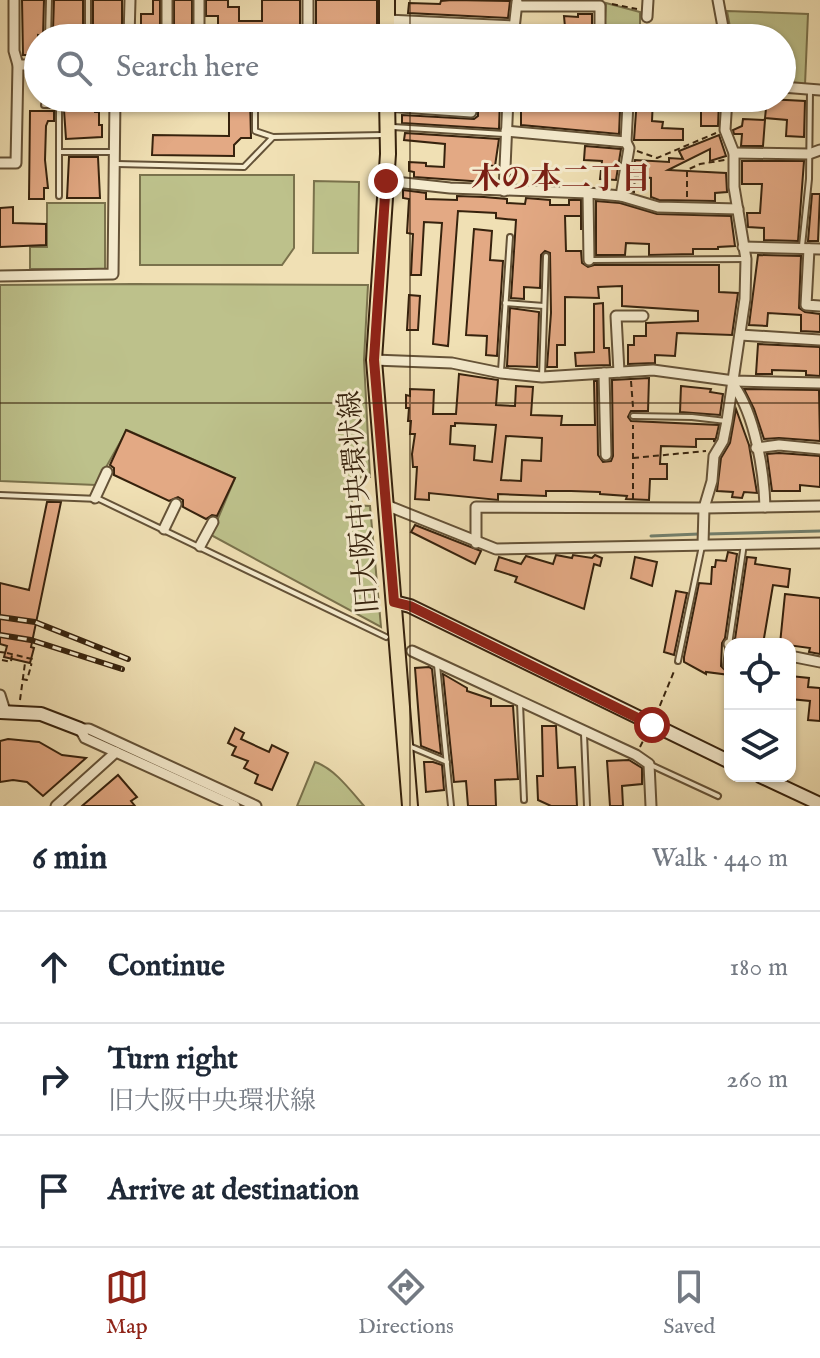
<!DOCTYPE html>
<html lang="en">
<head>
<meta charset="utf-8">
<style>
  :root { --surface:#fff; --page:#f2f2f3; --text:#1f2937; --muted:#747a83; --line:#e0e1e3; --accent:#8f2418 }
  body { margin:0; font-family:"IM FELL English","Noto Serif JP",serif; background:var(--page); color:var(--text) }
  .controls { position:absolute; right:24px; bottom:24px; display:grid; overflow:hidden; border-radius:16px; box-shadow:0 2px 6px #0004 }
  .controls button { width:72px; height:72px; display:grid; place-items:center; padding:0; border:0; border-bottom:2px solid var(--line); background:var(--surface); color:var(--text); font:40px sans-serif }
  .stop { position:absolute; width:24px; height:24px; margin:-18px; border:6px solid #8f2418; border-radius:50%; background:#fff }
  .stop.end { background:#8f2418; border-color:#fff; box-shadow:0 2px 8px #0008 }
  .list { margin:0; padding:0; list-style:none }
  h2 { display:flex; justify-content:space-between; align-items:center; height:104px; margin:0; padding:0 32px; font-size:34px }
  h2 small { font-size:26px; font-weight:400; color:var(--muted) }
  .list li { display:grid; grid-template-columns:52px 1fr auto; gap:24px; align-items:center; box-sizing:border-box; height:112px; padding:0 32px; border-top:2px solid var(--line) }
  .list b { display:block; font-size:30px; white-space:nowrap }
  .list p { margin:0; font-size:26px; white-space:nowrap; color:var(--muted) }
  .list em { font-size:26px; font-style:normal; color:var(--muted) }
  .icon { flex:none; width:44px; height:44px; fill:none; stroke:currentColor; stroke-width:2; stroke-linecap:round; stroke-linejoin:round }
  .map { position:relative; flex:none; width:820px; height:806px; overflow:hidden }
  .search { position:absolute; background:var(--surface); box-shadow:0 2px 6px #0004; left:24px; right:24px; top:24px; height:88px; display:flex; align-items:center; gap:20px; box-sizing:border-box; padding:0 28px; border-radius:44px; color:var(--muted); font-size:30px }
  .sheet { height:440px; background:var(--surface) }
  nav { display:flex; justify-content:space-around; align-items:center; box-sizing:border-box; height:112px; border-top:2px solid var(--line); background:var(--surface); font-size:22px; color:var(--muted) }
  nav a { display:grid; justify-items:center; gap:4px }
  nav .on { color:var(--accent) }
  .map>svg:first-child { display:block }
  .green { fill:#bdc18b; stroke:#7a724c; stroke-width:2 }
  .lines { fill:none; stroke-linecap:round; stroke-linejoin:round }
  .stream { stroke:#727f6c; stroke-width:3 }
  .building { fill:#e3a984; stroke:#36220d; stroke-width:2; fill-rule:evenodd }
  .lane-casing { stroke:#645237; stroke-width:8 }
  .street-casing { stroke:#645237; stroke-width:13 }
  .secondary-casing { stroke:#36220d; stroke-width:16 }
  .primary-casing { stroke:#36220d; stroke-width:18 }
  .path { stroke:#36220d; stroke-width:2; stroke-dasharray:6 4; stroke-linecap:butt }
  .lane { stroke:#f5ebce; stroke-width:4 }
  .street { stroke:#f5ebce; stroke-width:9 }
  .secondary { stroke:#f5ebce; stroke-width:12 }
  .primary { stroke:#f0e0b4; stroke-width:14 }
  .rail-casing { stroke:#36220d; stroke-width:6 }
  .rail { stroke:#f5ebce; stroke-width:3; stroke-dasharray:9; stroke-linecap:butt }
  .path-bridge { stroke:#36220d; stroke-width:2; stroke-dasharray:6 4; stroke-linecap:butt }
  .route { stroke:#8f2418; stroke-width:10 }
  .grid { fill:none; stroke:#36220d; stroke-width:2; stroke-opacity:0.55 }
  .labels { text-anchor:middle; dominant-baseline:central; stroke-width:6; stroke-linejoin:round; paint-order:stroke }
  .street-label { font-size:28px; fill:#36220d; stroke:#f5ebce }
  .neighbourhood-label { font-size:30px; font-weight:bold; fill:#7a1f14; stroke:#f5ebce }
</style>
</head>
<body>
<div class="map">
<svg width="820" height="806" viewBox="0 0 820 806">
  <rect width="100%" height="100%" fill="#f0e0b4"/>
  <filter id="stains"><feTurbulence type="fractalNoise" baseFrequency=".0025" numOctaves="4"/><feColorMatrix values="0 0 0 0 .2 0 0 0 0 .09 0 0 0 0 .02 0 0 0 .5 -.17"/></filter>
  <radialGradient id="worn" r=".72"><stop offset=".6" stop-color="#630" stop-opacity="0"/><stop offset="1" stop-color="#630" stop-opacity=".3"/></radialGradient>
  <g class="green">
    <polygon points="606,3 640,12 640,28 630,29 630,38 604,38"/>
    <polygon points="727,11 808,14 805,85 782,83 782,38 732,38"/>
    <polygon points="140,175 294,175 294,248 282,265 140,265"/>
    <polygon points="314,181 359,182 358,253 313,253"/>
    <polygon points="47,203 105,203 105,269 30,269 30,247 47,247"/>
    <polygon points="133,284 368,285 364,360 370,477 350,478 352,505 370,506 381,627 211,535 235,478 127,430 96,485 0,481 0,285"/>
    <path d="M315,762C334,768 351,791 364,806H297Z"/>
  </g>
  <g class="lines">
    <g class="stream">
      <polyline points="707,534 820,531"/>
      <polyline points="651,536 699,534"/>
    </g>
  </g>
  <g class="building">
    <polygon points="22,0 44,0 43,36 38,35 38,55 23,55"/>
    <polygon points="54,0 83,0 83,38 69,38 69,30 53,30"/>
    <polygon points="93,0 122,0 122,29 106,29 103,38 93,38"/>
    <polygon points="153,0 160,0 160,30 141,29 141,14 153,14"/>
    <polygon points="174,0 192,0 192,38 186,38 187,34 177,34 177,29 174,29"/>
    <polygon points="206,0 228,0 228,7 239,7 239,21 262,21 262,0 300,0 300,38 218,38 218,16 206,16"/>
    <rect x="316" y="0" width="61" height="38"/>
    <polygon points="452,0 510,1 508,18 408,13 409,3 440,4 441,1"/>
    <polygon points="578,14 592,14 592,38 566,38 564,16 578,17"/>
    <polygon points="405,28 506,33 506,38 413,38 413,35 405,34"/>
    <polygon points="148,98 250,98 251,138 241,138 234,145 234,156 152,155 153,135 229,136 229,108 148,107"/>
    <polygon points="269,98 320,98 320,111 269,110"/>
    <polygon points="466,98 500,98 499,129 402,123 402,115 474,119 478,116 478,109 474,105 466,104"/>
    <polygon points="637,98 653,98 652,121 663,122 662,128 683,129 683,140 634,140"/>
    <polygon points="767,99 805,101 804,137 786,136 787,120 765,118"/>
    <polygon points="81,100 94,100 95,112 99,112 99,125 102,125 102,137 66,139 64,110 81,109"/>
    <polygon points="701,100 719,100 718,126 701,126"/>
    <polygon points="521,108 620,110 619,134 521,125"/>
    <polygon points="30,111 54,111 54,121 48,121 46,126 45,160 48,188 44,188 44,199 29,199"/>
    <polygon points="743,119 765,120 763,146 741,146 742,134 734,134 733,130 742,126"/>
    <polygon points="405,133 499,139 495,166 486,165 485,182 414,177 414,172 409,171 409,162 426,163 426,166 444,167 445,144 404,140"/>
    <polygon points="719,135 726,156 710,161 710,149 668,170 726,173 727,192 715,193 715,201 659,200 651,197 651,178 635,176 634,192 629,191 635,160 669,162 669,158 683,159 679,151"/>
    <polygon points="585,146 621,149 616,180 600,179 602,161 584,160"/>
    <polygon points="69,157 98,157 100,198 67,198"/>
    <polygon points="742,161 804,161 798,241 764,240 764,228 748,227 747,213 760,213 762,184 742,184"/>
    <polygon points="403,190 426,193 426,199 457,200 457,196 484,197 507,199 507,203 525,204 526,198 550,200 550,205 569,205 569,200 581,200 581,230 581,216 565,216 566,251 581,251 582,263 588,267 594,265 719,265 719,292 738,293 732,335 677,333 675,356 655,355 655,363 628,364 628,345 634,345 634,336 646,336 646,323 698,321 698,311 622,306 622,286 598,287 599,298 565,297 565,345 557,345 557,367 547,367 551,313 550,253 545,251 541,255 540,288 524,287 524,299 511,298 516,220 496,218 496,213 458,211 448,346 433,344 442,223 424,222 421,275 411,275 413,234 407,233 409,199 403,198"/>
    <polygon points="812,194 820,194 818,241 808,241"/>
    <polygon points="596,201 620,203 657,214 731,216 735,246 718,247 718,249 693,249 693,254 649,255 649,244 626,243 625,255 596,255"/>
    <polygon points="13,207 13,223 46,224 46,245 0,247 0,208"/>
    <polygon points="474,229 492,231 490,260 503,261 497,356 486,355 487,336 466,335"/>
    <polygon points="758,255 801,256 799,308 805,312 820,314 820,332 801,331 801,315 768,313 767,326 749,325"/>
    <polygon points="409,295 420,296 418,330 407,330"/>
    <polygon points="603,303 604,348 609,348 610,365 576,366 575,353 594,352 594,304"/>
    <polygon points="510,308 539,312 537,367 507,366"/>
    <polygon points="758,344 820,347 820,376 806,375 806,371 772,370 772,374 756,374"/>
    <path d="M459,374L498,380L496,405L515,406L516,386L533,387L531,415L562,416L561,425H595L594,381H597L598,455L603,462L611,461L613,456L612,380L649,378L648,411H631L628,417L631,421L719,425L716,438L714,442V439H696V447L661,446L660,464H667V479H650L649,500L626,499L627,496L600,494V492L571,491H546V496L498,494V500L429,493V500L415,499L417,467H413L412,454L415,434H410L411,421H408L409,408H406V395L410,396V389L434,390L433,414H456ZM455,423L496,425L492,462L474,460L475,446L450,444L451,426H455ZM506,436L542,438L541,461L522,460L521,481L501,480Z"/>
    <polygon points="681,386 711,389 710,392 723,394 720,415 680,412"/>
    <polygon points="744,389 819,390 820,441 779,438 764,439 754,409"/>
    <polygon points="736,409 749,445 757,493 744,492 742,498 732,497 733,492 717,491 721,458 730,443"/>
    <polygon points="126,430 235,478 217,516 212,515 206,519 183,507 183,500 178,497 169,501 114,475 114,468 110,465"/>
    <polygon points="779,453 820,456 820,487 800,485 800,491 772,491 767,454"/>
    <polygon points="47,502 61,502 31,647 34,648 30,663 4,657 7,646 0,644 0,583 29,590"/>
    <polygon points="415,525 481,551 475,564 411,532"/>
    <polygon points="728,552 737,554 725,638 722,643 721,666 725,670 730,668 730,675 706,672 706,674 684,662 684,657 699,583 711,584 712,567 715,567 716,560 726,561"/>
    <polygon points="556,555 572,558 573,555 592,558 595,555 602,558 600,566 594,564 584,609 515,582 517,577 495,570 499,557 521,564 526,556 553,564"/>
    <polygon points="635,557 657,562 652,586 631,578"/>
    <polygon points="747,557 756,558 755,564 790,569 788,587 773,585 763,644 735,639"/>
    <polygon points="676,591 687,593 674,655 664,652"/>
    <polygon points="785,594 820,598 820,654 809,652 810,648 780,644"/>
    <polygon points="429,667 432,669 441,754 421,746 415,668"/>
    <polygon points="443,674 467,688 467,691 491,699 491,706 513,706 518,779 495,780 496,806 468,806 466,781 454,782"/>
    <polygon points="790,676 809,678 808,687 820,688 820,721 808,720 810,701 790,699"/>
    <polygon points="542,726 556,726 558,768 575,767 577,806 551,806 538,800 537,776 543,776"/>
    <polygon points="235,728 244,733 241,739 269,752 272,745 288,753 272,790 255,783 258,775 244,768 248,761 232,755 236,747 228,743"/>
    <polygon points="8,739 39,742 62,755 86,758 43,796 27,782 13,780 0,782 0,741"/>
    <polygon points="629,760 642,768 642,784 622,786 623,806 610,806 607,761"/>
    <polygon points="424,762 433,762 442,765 444,790 426,792"/>
    <polygon points="118,775 137,797 131,801 135,806 82,806"/>
  </g>
  <g class="lines">
    <g class="lane-casing">
      <g id="lane">
        <polyline points="48,38 49,0"/>
        <polyline points="88,38 88,0"/>
        <polyline points="255,98 255,131 273,137"/>
        <polyline points="44,105 70,105"/>
        <polyline points="59,105 59,196"/>
        <polyline points="393,127 504,134"/>
        <polyline points="59,152 112,152"/>
        <polyline points="117,164 244,167 273,137 383,135"/>
        <polyline points="802,246 809,179 810,91"/>
        <polyline points="592,260 746,259"/>
        <polyline points="505,303 544,306"/>
        <polyline points="501,371 510,237"/>
        <polyline points="542,377 546,256"/>
        <polyline points="633,416 692,417 726,421"/>
        <polyline points="0,495 99,499 386,637"/>
        <polyline points="678,661 702,546"/>
        <polyline points="437,665 451,806"/>
        <polyline points="726,665 744,544"/>
        <polyline points="520,703 524,800"/>
        <polyline points="584,734 587,806"/>
        <polyline points="409,746 447,762"/>
        <polyline points="651,765 718,796"/>
      </g>
    </g>
    <g class="street-casing">
      <g id="street">
        <polyline points="308,0 308,38"/>
        <polyline points="718,0 725,38"/>
        <polyline points="517,6 600,6 600,38"/>
        <polyline points="647,17 648,0"/>
        <polyline points="387,20 514,26"/>
        <polyline points="129,38 130,0"/>
        <polyline points="167,38 167,0"/>
        <polyline points="199,38 199,0"/>
        <polyline points="513,38 517,2"/>
        <polyline points="18,65 38,65"/>
        <polyline points="782,87 820,90"/>
        <polyline points="508,100 628,103 626,142 629,148 621,196"/>
        <polyline points="387,106 471,112"/>
        <polyline points="506,131 626,142"/>
        <polyline points="734,153 809,154 820,150"/>
        <polyline points="0,163 16,163 18,65 14,51 14,0"/>
        <polyline points="386,181 450,188 588,193 621,196 658,207 738,209"/>
        <polyline points="504,191 508,98"/>
        <polyline points="588,193 589,260"/>
        <polyline points="743,247 820,249"/>
        <polyline points="809,249 806,305 820,306"/>
        <polyline points="0,276 113,274 115,98"/>
        <polyline points="740,335 820,340"/>
        <polyline points="374,360 452,363 501,373 542,377 653,370 734,381 820,383"/>
        <polyline points="619,372 616,316 643,316"/>
        <polyline points="604,373 606,455"/>
        <path d="M734,386C755,415 764,471 765,507"/>
        <polyline points="756,448 779,445 820,449"/>
        <polyline points="95,498 107,472"/>
        <polyline points="386,505 496,549 820,543"/>
        <polyline points="164,529 176,504"/>
        <polyline points="476,543 476,507 704,508 820,506"/>
        <polyline points="703,545 704,508 712,481 714,456 723,441 727,421 745,299 746,259 734,187 734,153 725,130 727,98"/>
        <polyline points="200,546 213,522"/>
        <polyline points="729,644 730,644"/>
        <polyline points="412,651 636,755 649,764 651,806"/>
        <polyline points="790,656 820,662"/>
        <polyline points="0,695 5,711"/>
        <polyline points="80,729 89,729 256,806"/>
        <polyline points="80,729 85,738 235,806"/>
        <polyline points="56,806 116,752"/>
      </g>
    </g>
    <g class="secondary-casing">
      <g id="secondary">
        <polyline points="394,602 410,606 730,762"/>
        <polyline points="0,712 41,714 80,729"/>
        <polyline points="760,776 820,804"/>
      </g>
    </g>
    <g class="primary-casing">
      <g id="primary">
        <polyline points="387,38 387,0"/>
        <polyline points="387,98 388,154 374,360 410,806"/>
      </g>
    </g>
    <g class="path">
      <polyline points="612,4 637,9"/>
      <polyline points="637,151 657,158 716,133"/>
      <polyline points="687,197 687,170 700,164 725,160"/>
      <polyline points="631,381 633,407"/>
      <polyline points="633,458 706,451"/>
      <polyline points="633,499 633,425"/>
      <polyline points="0,652 7,653"/>
      <polyline points="2,660 11,662 12,654"/>
      <polyline points="22,679 27,680 31,666"/>
      <polyline points="20,700 25,663"/>
      <polyline points="656,715 675,669"/>
      <polyline points="640,747 646,735"/>
    </g>
    <use href="#lane" class="lane"/>
    <use href="#street" class="street"/>
    <use href="#secondary" class="secondary"/>
    <use href="#primary" class="primary"/>
    <g class="rail-casing">
      <g id="rail">
        <polyline points="0,617 35,622 128,659"/>
        <polyline points="0,635 31,640 122,669"/>
      </g>
    </g>
    <use href="#rail" class="rail"/>
    <polyline class="path-bridge" points="7,653 32,659 31,666"/>
  </g>
  <g class="lines">
    <polyline class="route" points="386,181 374,360 394,602 410,606 652,725"/>
  </g>
  <path class="grid" d="M410,0V38M410,98V806M0,403H820"/>
  <g class="labels">
    <g class="street-label">
      <text transform="translate(360 502) rotate(-95)">旧大阪中央環状線</text>
    </g>
    <g class="neighbourhood-label">
      <text x="561" y="180">木の本二丁目</text>
    </g>
  </g>
  <rect width="100%" height="100%" filter="url(#stains)"/>
  <rect width="100%" height="100%" fill="url(#worn)"/>
</svg>
<div class="controls">
<button><svg class="icon" aria-label="locate" viewBox="0 0 24 24"><circle cx="12" cy="12" r="6"/><path d="M12 2v4M12 18v4M2 12h4M18 12h4"/></svg></button>
<button><svg class="icon" aria-label="layers" viewBox="0 0 24 24"><path d="M12 4l9 5-9 5-9-5zM3 14l9 5 9-5"/></svg></button>
</div>
<div class="stop" style="left:652px;top:725px"></div>
<div class="stop end" style="left:386px;top:181px"></div>
<div class="search"><svg class="icon" aria-label="search" viewBox="0 0 24 24"><circle cx="10" cy="10" r="6"/><path d="M15 15l6 6"/></svg>Search here</div>
</div>
<section class="sheet">
<h2>6 min<small>Walk · 440 m</small></h2>
<ul class="list">
<li><svg class="icon" aria-label="ahead" viewBox="0 0 24 24"><path d="M12 20V5M6 11l6-6 6 6"/></svg><div><b>Continue</b></div><em>180 m</em></li>
<li><svg class="icon" aria-label="right" viewBox="0 0 24 24"><path d="M7 20v-9h11M14 6l5 5-5 5"/></svg><div><b>Turn right</b><p>旧大阪中央環状線</p></div><em>260 m</em></li>
<li><svg class="icon" aria-label="arrive" viewBox="0 0 24 24"><path d="M6 21V4h12l-3 4 3 4H6"/></svg><div><b>Arrive at destination</b></div></li>
</ul>
</section>
<nav>
<a class="on"><svg class="icon" aria-label="map" viewBox="0 0 24 24"><path d="M3 6l6-2 6 2 6-2v14l-6 2-6-2-6 2zM9 4v14M15 6v14"/></svg>Map</a>
<a><svg class="icon" aria-label="directions" viewBox="0 0 24 24"><path d="M12 3l9 9-9 9-9-9zM9 14v-3h6M13 9l2 2-2 2"/></svg>Directions</a>
<a><svg class="icon" aria-label="saved" viewBox="0 0 24 24"><path d="M7 4h10v16l-5-4-5 4z"/></svg>Saved</a>
</nav>
</body>
</html>
